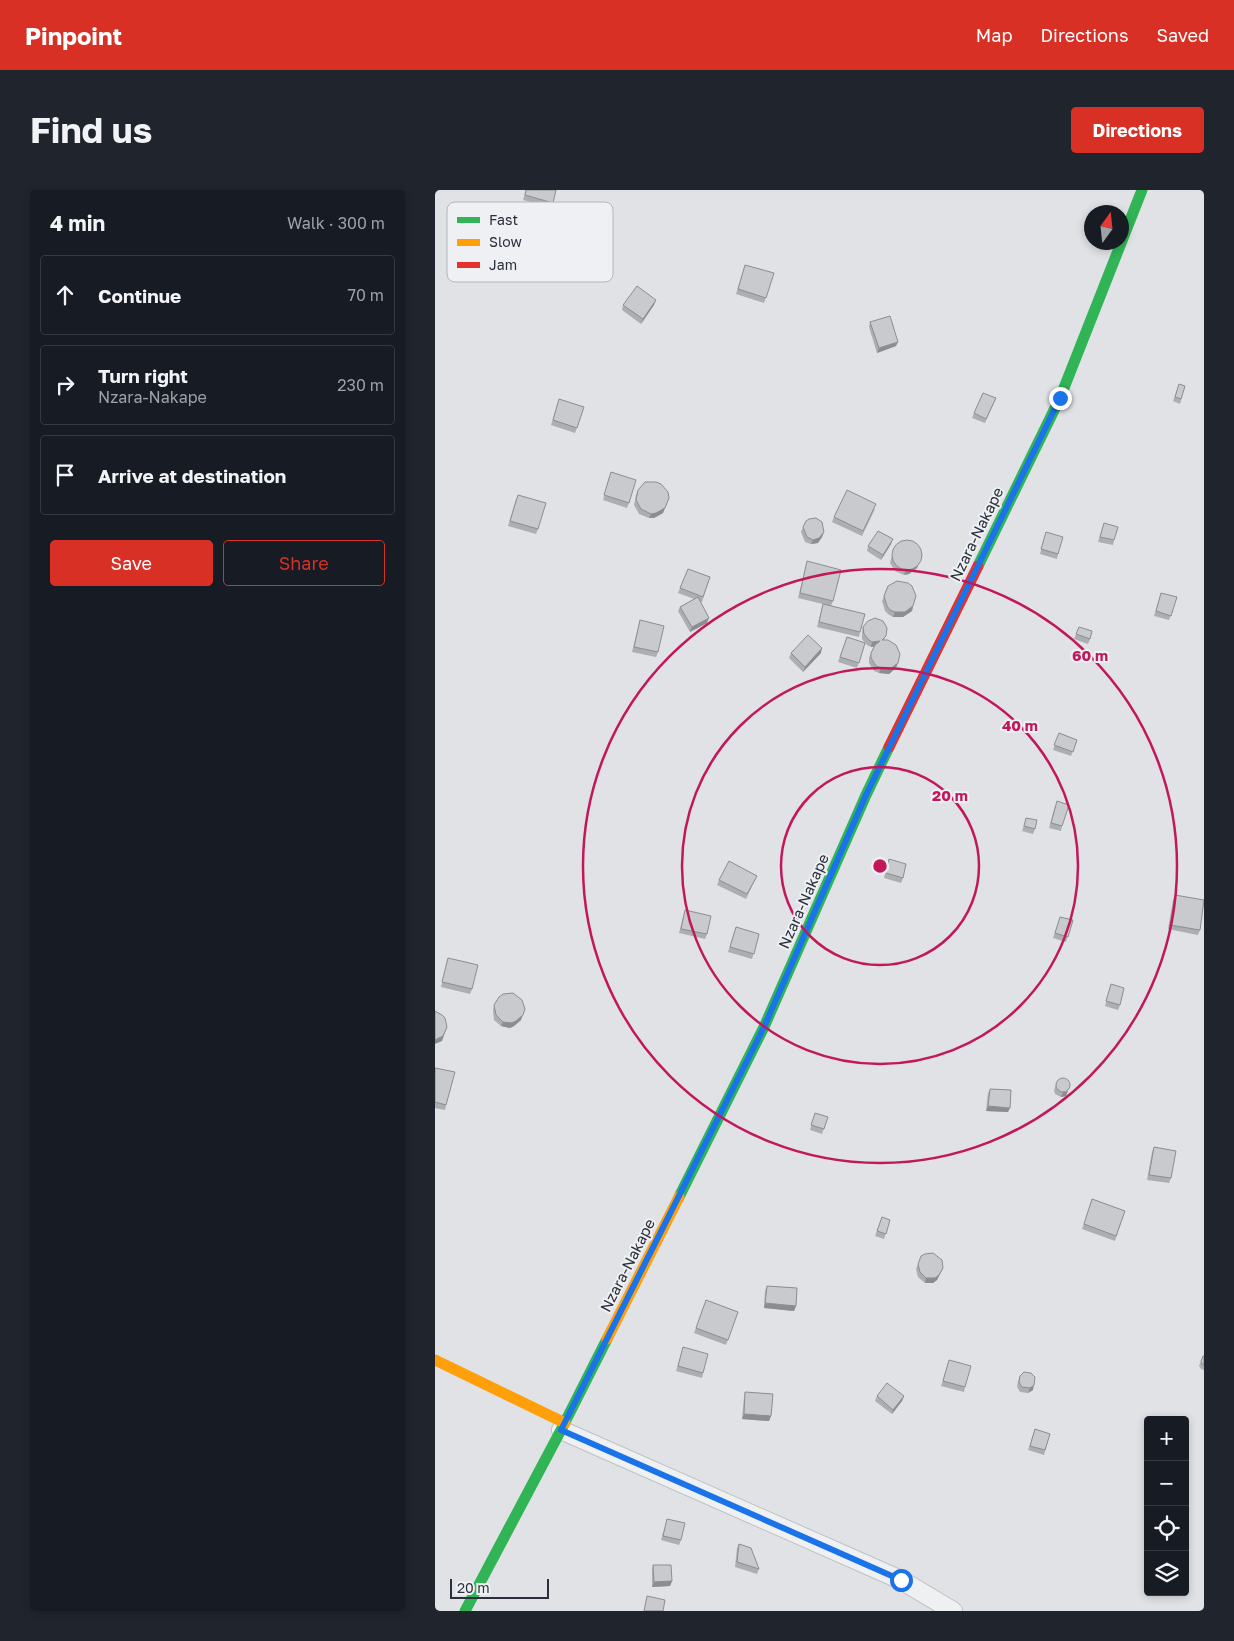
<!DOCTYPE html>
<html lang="en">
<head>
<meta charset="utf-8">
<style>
  :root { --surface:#171b24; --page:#20242c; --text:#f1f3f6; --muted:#9ea1a6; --line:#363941; --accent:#d93025 }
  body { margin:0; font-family:"Golos Text",sans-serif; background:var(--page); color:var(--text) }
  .controls { position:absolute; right:15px; bottom:15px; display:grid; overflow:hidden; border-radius:5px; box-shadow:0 2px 8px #0003 }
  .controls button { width:45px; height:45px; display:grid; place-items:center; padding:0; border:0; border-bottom:1px solid var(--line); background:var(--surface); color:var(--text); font:25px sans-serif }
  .compass { position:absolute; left:649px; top:15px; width:45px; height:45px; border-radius:50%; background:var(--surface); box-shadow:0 2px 8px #0003; rotate:15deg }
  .scale { position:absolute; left:15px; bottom:12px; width:99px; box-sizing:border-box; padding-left:5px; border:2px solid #292f3b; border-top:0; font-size:14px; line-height:18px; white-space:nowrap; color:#292f3b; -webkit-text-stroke:4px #eef0f4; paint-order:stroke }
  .stop { position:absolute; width:15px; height:15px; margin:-11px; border:4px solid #1a73e8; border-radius:50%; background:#fff }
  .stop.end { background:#1a73e8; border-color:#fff; box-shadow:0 1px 5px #0008 }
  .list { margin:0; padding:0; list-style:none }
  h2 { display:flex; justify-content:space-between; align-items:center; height:65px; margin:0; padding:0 20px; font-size:21px }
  h2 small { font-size:16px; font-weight:400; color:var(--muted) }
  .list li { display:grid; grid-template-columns:32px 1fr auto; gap:15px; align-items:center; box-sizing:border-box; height:80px; margin:0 10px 10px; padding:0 10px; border:1px solid var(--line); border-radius:5px }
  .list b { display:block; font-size:19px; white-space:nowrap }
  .list p { margin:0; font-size:16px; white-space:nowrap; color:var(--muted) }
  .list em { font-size:16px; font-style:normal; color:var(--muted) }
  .actions { display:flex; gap:10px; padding:15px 20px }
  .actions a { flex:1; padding:11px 0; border:1px solid var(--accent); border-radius:5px; text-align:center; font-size:18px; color:var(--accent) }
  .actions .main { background:var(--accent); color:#fff }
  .icon { flex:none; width:28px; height:28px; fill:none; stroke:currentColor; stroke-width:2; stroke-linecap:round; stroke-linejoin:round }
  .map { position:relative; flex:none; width:769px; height:1421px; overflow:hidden; border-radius:5px }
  header { display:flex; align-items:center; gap:30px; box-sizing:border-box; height:70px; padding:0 25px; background:var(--accent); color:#fff }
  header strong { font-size:24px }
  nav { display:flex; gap:28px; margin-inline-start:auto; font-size:18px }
  .intro { display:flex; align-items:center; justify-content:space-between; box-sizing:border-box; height:120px; padding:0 30px }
  h1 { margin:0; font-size:35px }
  .button { padding:12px 22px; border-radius:5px; background:var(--accent); color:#fff; font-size:18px; font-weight:700 }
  main { display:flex; gap:30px; padding:0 30px }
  aside { flex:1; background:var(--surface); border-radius:5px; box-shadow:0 2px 8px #0003 }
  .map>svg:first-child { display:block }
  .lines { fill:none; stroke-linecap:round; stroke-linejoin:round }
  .lane-casing { stroke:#bec0c3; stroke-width:20 }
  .lane { stroke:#eff0f2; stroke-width:18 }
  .fast { stroke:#30b455; stroke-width:11 }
  .slow { stroke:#ff9f0a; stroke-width:11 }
  .jam { stroke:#e5322d; stroke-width:11 }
  .wall { fill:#acaeb0 }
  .shaded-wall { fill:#8c8d90 }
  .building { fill:#c8cacd; stroke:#8c8d90 }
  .route { stroke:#1a73e8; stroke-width:6 }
  .ring { fill:none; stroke:#c2185b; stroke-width:2.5 }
  .labels { text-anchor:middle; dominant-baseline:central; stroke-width:4; stroke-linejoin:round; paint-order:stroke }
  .street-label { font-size:15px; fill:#292f3b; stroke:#eef0f4 }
  .key { fill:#eef0f4; stroke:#b3b6bc; stroke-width:1 }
  .key-label { font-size:14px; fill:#292f3b }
  .centre { fill:#c2185b; stroke:#eef0f4; stroke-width:2.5 }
  .ring-label { font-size:15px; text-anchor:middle; font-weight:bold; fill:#c2185b; stroke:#eef0f4; stroke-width:4; stroke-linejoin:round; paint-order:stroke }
</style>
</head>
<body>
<header>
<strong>Pinpoint</strong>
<nav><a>Map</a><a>Directions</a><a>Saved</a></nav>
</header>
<div class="intro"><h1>Find us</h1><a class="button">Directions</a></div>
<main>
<aside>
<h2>4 min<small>Walk · 300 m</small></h2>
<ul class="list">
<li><svg class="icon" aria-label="ahead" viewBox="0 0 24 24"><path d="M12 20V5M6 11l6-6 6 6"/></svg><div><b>Continue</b></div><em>70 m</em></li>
<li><svg class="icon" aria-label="right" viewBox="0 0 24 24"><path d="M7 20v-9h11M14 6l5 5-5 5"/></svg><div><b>Turn right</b><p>Nzara-Nakape</p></div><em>230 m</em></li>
<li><svg class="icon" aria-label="arrive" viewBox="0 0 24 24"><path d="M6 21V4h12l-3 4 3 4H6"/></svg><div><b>Arrive at destination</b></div></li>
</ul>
<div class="actions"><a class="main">Save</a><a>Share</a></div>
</aside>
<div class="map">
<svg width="769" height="1421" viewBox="0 0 769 1421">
  <rect width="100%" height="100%" fill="#e0e2e5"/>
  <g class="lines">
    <g class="lane-casing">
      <polyline id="lane" points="126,1240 466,1390 518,1421"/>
    </g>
    <use href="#lane" class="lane"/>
    <g class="fast">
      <polyline points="543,376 625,208 707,0"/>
      <polyline points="244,1007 329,837 431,605 454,557"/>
      <polyline points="30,1421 126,1240 172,1149"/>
    </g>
    <g class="slow">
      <polyline points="172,1149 244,1007"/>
      <polyline points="0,1170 130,1233"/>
    </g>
    <polyline class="jam" points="454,557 543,376"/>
  </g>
  <g class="wall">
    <polygon points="91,0 121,0 116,17 88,10"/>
    <polygon points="310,75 339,83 329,113 301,104"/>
    <polygon points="188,115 219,115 206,134 187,120"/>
    <polygon points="435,132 461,156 442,163 434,137"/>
    <polygon points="744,194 750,196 745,214 738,211"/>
    <polygon points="124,209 149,217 140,243 116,235"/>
    <polygon points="559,213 550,233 537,228 539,223"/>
    <polygon points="174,287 194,313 192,318 168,310"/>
    <polygon points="203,300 234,308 228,323 219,328 214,328 204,324 199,315 201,305"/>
    <polygon points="81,309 103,339 101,344 73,336"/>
    <polygon points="440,319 427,346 397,332 399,327"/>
    <polygon points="669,333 679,350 678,355 663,352"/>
    <polygon points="368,337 389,342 387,347 383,353 376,354 370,352 366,342"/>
    <polygon points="611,342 623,364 622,369 605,364"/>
    <polygon points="456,354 446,370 432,361 433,356"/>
    <polygon points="459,358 484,373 482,378 474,384 469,385 460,381 455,373"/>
    <polygon points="372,371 398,411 396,416 363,408"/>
    <polygon points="253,379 275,387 267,412 265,411 272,433 255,442 243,421 245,417 259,409 243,403"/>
    <polygon points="453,396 478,416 477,421 468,427 458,427 453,424 450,421 447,411"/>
    <polygon points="726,403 742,407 734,430 719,426"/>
    <polygon points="388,414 425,442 424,447 382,437"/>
    <polygon points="205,430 223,462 221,467 197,462"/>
    <polygon points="428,437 451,446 449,450 461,478 454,484 444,483 439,481 434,473 434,468 439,456 436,457 432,455 430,453 422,478 403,472 412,447 430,453 427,449 427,442"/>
    <polygon points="644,437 655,449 653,454 639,449"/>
    <polygon points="356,463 386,463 368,482 354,468"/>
    <polygon points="624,543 642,550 636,566 618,560"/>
    <polygon points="620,616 627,636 626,641 614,638"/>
    <polygon points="591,628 600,639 598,644 587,641"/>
    <polygon points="454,669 468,688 466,693 449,688"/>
    <polygon points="322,686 311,709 282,695 284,690"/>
    <polygon points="740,705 765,740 763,745 733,739 738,710"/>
    <polygon points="250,720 272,744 270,749 244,743"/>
    <polygon points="625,727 638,730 631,752 618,748"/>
    <polygon points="301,737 324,744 317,769 293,762"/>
    <polygon points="13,768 37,799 35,804 6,797"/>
    <polygon points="676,794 685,815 683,820 670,816"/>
    <polygon points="59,815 86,830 79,836 75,838 66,836 59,830 58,820"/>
    <polygon points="0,878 11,915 10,920 0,918"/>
    <polygon points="622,891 631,906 626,907 620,904 619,900"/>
    <polygon points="555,899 573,922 551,921 553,903"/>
    <polygon points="380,923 393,927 387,944 375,940"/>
    <polygon points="719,957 736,988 734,993 712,990 717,962"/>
    <polygon points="657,1009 690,1021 680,1051 647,1039"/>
    <polygon points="447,1027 455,1030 449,1049 440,1046"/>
    <polygon points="483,1074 508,1078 502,1090 498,1093 490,1093 483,1087 481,1079"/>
    <polygon points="332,1096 361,1116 359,1121 329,1118 330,1101"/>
    <polygon points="271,1110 303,1122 291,1155 259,1143"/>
    <polygon points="248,1157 268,1183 267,1188 241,1181"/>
    <polygon points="768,1166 769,1166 769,1180 766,1179 764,1176"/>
    <polygon points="514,1170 530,1197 529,1202 506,1196"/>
    <polygon points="585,1186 598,1200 593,1203 585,1202 582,1197 583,1191"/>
    <polygon points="310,1202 336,1226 334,1231 307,1229 309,1207"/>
    <polygon points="442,1206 469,1206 467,1211 457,1224 440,1211"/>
    <polygon points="600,1239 615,1244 609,1265 593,1260"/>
    <polygon points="232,1329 246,1350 244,1355 226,1350"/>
    <polygon points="304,1354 324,1379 322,1384 300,1377 302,1358"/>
    <polygon points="218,1375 237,1391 235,1396 217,1397 217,1380"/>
  </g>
  <g class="shaded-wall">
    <polygon points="221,110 219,115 206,134 208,129"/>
    <polygon points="463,152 461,156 442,163 444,158"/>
    <polygon points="230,318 228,323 219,328 214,328 216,324"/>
    <polygon points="389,342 387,347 383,353 376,354 378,350"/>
    <polygon points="458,349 456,354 446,370 448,365"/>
    <polygon points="484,373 482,378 474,384 469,385 471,380"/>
    <polygon points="478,416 477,421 468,427 458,427 460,422"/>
    <polygon points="274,428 272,433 255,442 257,437"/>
    <polygon points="445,451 443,456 436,457 437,452"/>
    <polygon points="387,458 386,463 368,482 370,477"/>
    <polygon points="463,473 461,478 454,484 444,483 446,478"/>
    <polygon points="88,825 86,830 79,836 75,838 66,836 68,832"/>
    <polygon points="12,837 7,851 0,854 0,850"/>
    <polygon points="633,901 631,906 626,907 628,902"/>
    <polygon points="553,916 575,918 573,922 551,921"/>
    <polygon points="508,1078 502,1090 498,1093 490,1093 491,1088"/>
    <polygon points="330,1113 361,1116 359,1121 329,1118"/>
    <polygon points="599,1195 598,1200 593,1203 595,1198"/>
    <polygon points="469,1206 467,1211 457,1224 458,1220"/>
    <polygon points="309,1224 336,1226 334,1231 307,1229"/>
    <polygon points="237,1391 235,1396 217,1397 219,1392"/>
  </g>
  <g class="building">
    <polygon points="91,0 121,0 118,13 90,5"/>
    <polygon points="310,75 339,83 331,108 303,99"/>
    <polygon points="202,96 221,110 208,129 188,115"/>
    <polygon points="455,126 463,152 444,158 435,132"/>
    <polygon points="744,194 750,196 746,209 740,207"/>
    <polygon points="548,203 561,208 551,229 539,223"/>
    <polygon points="124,209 149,217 142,238 118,230"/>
    <polygon points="176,282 201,290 194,313 169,305"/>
    <polygon points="210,292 221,292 226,294 233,302 234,308 230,318 221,323 216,324 206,319 201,310 203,300"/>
    <polygon points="412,300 441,314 428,341 399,327"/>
    <polygon points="83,305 111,313 103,339 75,331"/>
    <polygon points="381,328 387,332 389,342 384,348 378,350 372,347 368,337 371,331 374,329"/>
    <polygon points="669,333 683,337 679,350 665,347"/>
    <polygon points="443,341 458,349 448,365 433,356"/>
    <polygon points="611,342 628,347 623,364 606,359"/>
    <circle cx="472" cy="365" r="15"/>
    <polygon points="372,371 406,380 398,411 365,403"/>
    <polygon points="253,379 275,387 268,407 245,398"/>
    <polygon points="462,391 473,393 477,396 481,406 478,416 470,422 460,422 455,420 452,416 449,406 453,396"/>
    <polygon points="726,403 742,407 736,426 721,421"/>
    <polygon points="263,407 274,428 257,437 245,417"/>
    <polygon points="388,414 430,424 425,442 384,432"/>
    <polygon points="440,428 448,431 452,438 451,446 447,450 453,450 461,455 465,464 463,473 455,479 446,478 441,476 436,468 436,463 440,455 445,451 437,452 434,450 429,444 428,437 433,431"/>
    <polygon points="205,430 229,436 223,462 199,457"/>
    <polygon points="644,437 657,441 655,449 641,444"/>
    <polygon points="373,445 387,458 370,477 356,463"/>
    <polygon points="412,447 430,453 424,473 405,467"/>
    <polygon points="624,543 642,550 638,562 619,555"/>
    <polygon points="622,611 634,615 627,636 616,633"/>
    <polygon points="591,628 602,630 600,639 589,636"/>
    <polygon points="454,669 471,674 468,688 451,683"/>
    <polygon points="294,671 322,686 312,704 284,690"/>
    <polygon points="740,705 769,710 765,740 735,735"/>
    <polygon points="250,720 276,726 272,744 246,739"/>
    <polygon points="625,727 638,730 633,747 620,743"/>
    <polygon points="301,737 324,744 319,764 295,757"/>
    <polygon points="13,768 43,775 37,799 7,792"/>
    <polygon points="676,794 689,798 685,815 671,811"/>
    <polygon points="78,803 87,810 90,819 88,825 81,831 77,833 68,832 61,825 59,815 64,807 68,804"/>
    <polygon points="0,821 7,825 10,828 12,837 8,846 0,850"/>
    <polygon points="0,878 20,882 11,915 0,912"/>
    <circle cx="628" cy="895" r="7"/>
    <polygon points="555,899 576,900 575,918 553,916"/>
    <polygon points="380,923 393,927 389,939 376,935"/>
    <polygon points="719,957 741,961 736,988 714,985"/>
    <polygon points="657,1009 690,1021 681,1046 649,1034"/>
    <polygon points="447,1027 455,1030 451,1044 442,1041"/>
    <polygon points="498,1063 507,1070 508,1078 504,1085 500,1088 491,1088 485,1082 483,1074 486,1066 490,1064"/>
    <polygon points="332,1096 362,1098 361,1116 330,1113"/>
    <polygon points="271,1110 303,1122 293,1150 261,1138"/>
    <polygon points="248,1157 273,1164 268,1183 243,1176"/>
    <polygon points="768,1166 769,1166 769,1175 767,1174 766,1171"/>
    <polygon points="514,1170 536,1176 530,1197 508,1191"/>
    <polygon points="589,1182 596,1183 600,1187 599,1195 595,1198 587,1197 584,1192 585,1186"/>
    <polygon points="452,1193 469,1206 458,1220 442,1206"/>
    <polygon points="310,1202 338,1204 336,1226 309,1224"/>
    <polygon points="600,1239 615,1244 610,1260 595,1256"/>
    <polygon points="232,1329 250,1333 246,1350 228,1346"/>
    <polygon points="304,1354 316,1358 324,1379 302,1372"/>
    <polygon points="218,1375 236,1375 237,1391 219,1392"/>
    <polygon points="212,1406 230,1410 228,1421 209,1421"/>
  </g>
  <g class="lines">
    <polyline class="route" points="466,1390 126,1240 329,837 431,605 625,208"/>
  </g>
  <g class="ring">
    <circle cx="445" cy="676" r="99"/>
    <circle cx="445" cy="676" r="198"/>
    <circle cx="445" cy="676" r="297"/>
  </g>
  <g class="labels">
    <g class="street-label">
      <text transform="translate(541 344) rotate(-64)">Nzara-Nakape</text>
      <text transform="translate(368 711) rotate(-66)">Nzara-Nakape</text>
      <text transform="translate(192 1075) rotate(-63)">Nzara-Nakape</text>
    </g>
  </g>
  <rect x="12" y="12" width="166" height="80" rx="8" class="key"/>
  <rect x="22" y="27" width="23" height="6" fill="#30b455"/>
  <rect x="22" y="49" width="23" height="7" fill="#ff9f0a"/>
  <rect x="22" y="72" width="23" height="6" fill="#e5322d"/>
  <g class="key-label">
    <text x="54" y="35">Fast</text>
    <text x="54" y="57">Slow</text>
    <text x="54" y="80">Jam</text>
  </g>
  <circle cx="445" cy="676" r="8" class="centre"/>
  <g class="ring-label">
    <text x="655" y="471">60 m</text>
    <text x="585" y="541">40 m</text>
    <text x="515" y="611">20 m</text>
  </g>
</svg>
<div class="controls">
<button>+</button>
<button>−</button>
<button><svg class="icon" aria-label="locate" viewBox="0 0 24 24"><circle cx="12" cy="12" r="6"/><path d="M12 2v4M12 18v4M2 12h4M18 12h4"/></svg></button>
<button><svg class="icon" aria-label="layers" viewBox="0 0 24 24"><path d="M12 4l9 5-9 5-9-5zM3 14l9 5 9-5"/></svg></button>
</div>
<svg class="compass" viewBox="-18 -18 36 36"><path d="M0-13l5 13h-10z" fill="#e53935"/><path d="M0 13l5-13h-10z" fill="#9ea1a6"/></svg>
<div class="scale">20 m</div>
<div class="stop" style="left:466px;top:1390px"></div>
<div class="stop end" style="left:625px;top:208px"></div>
</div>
</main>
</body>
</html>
